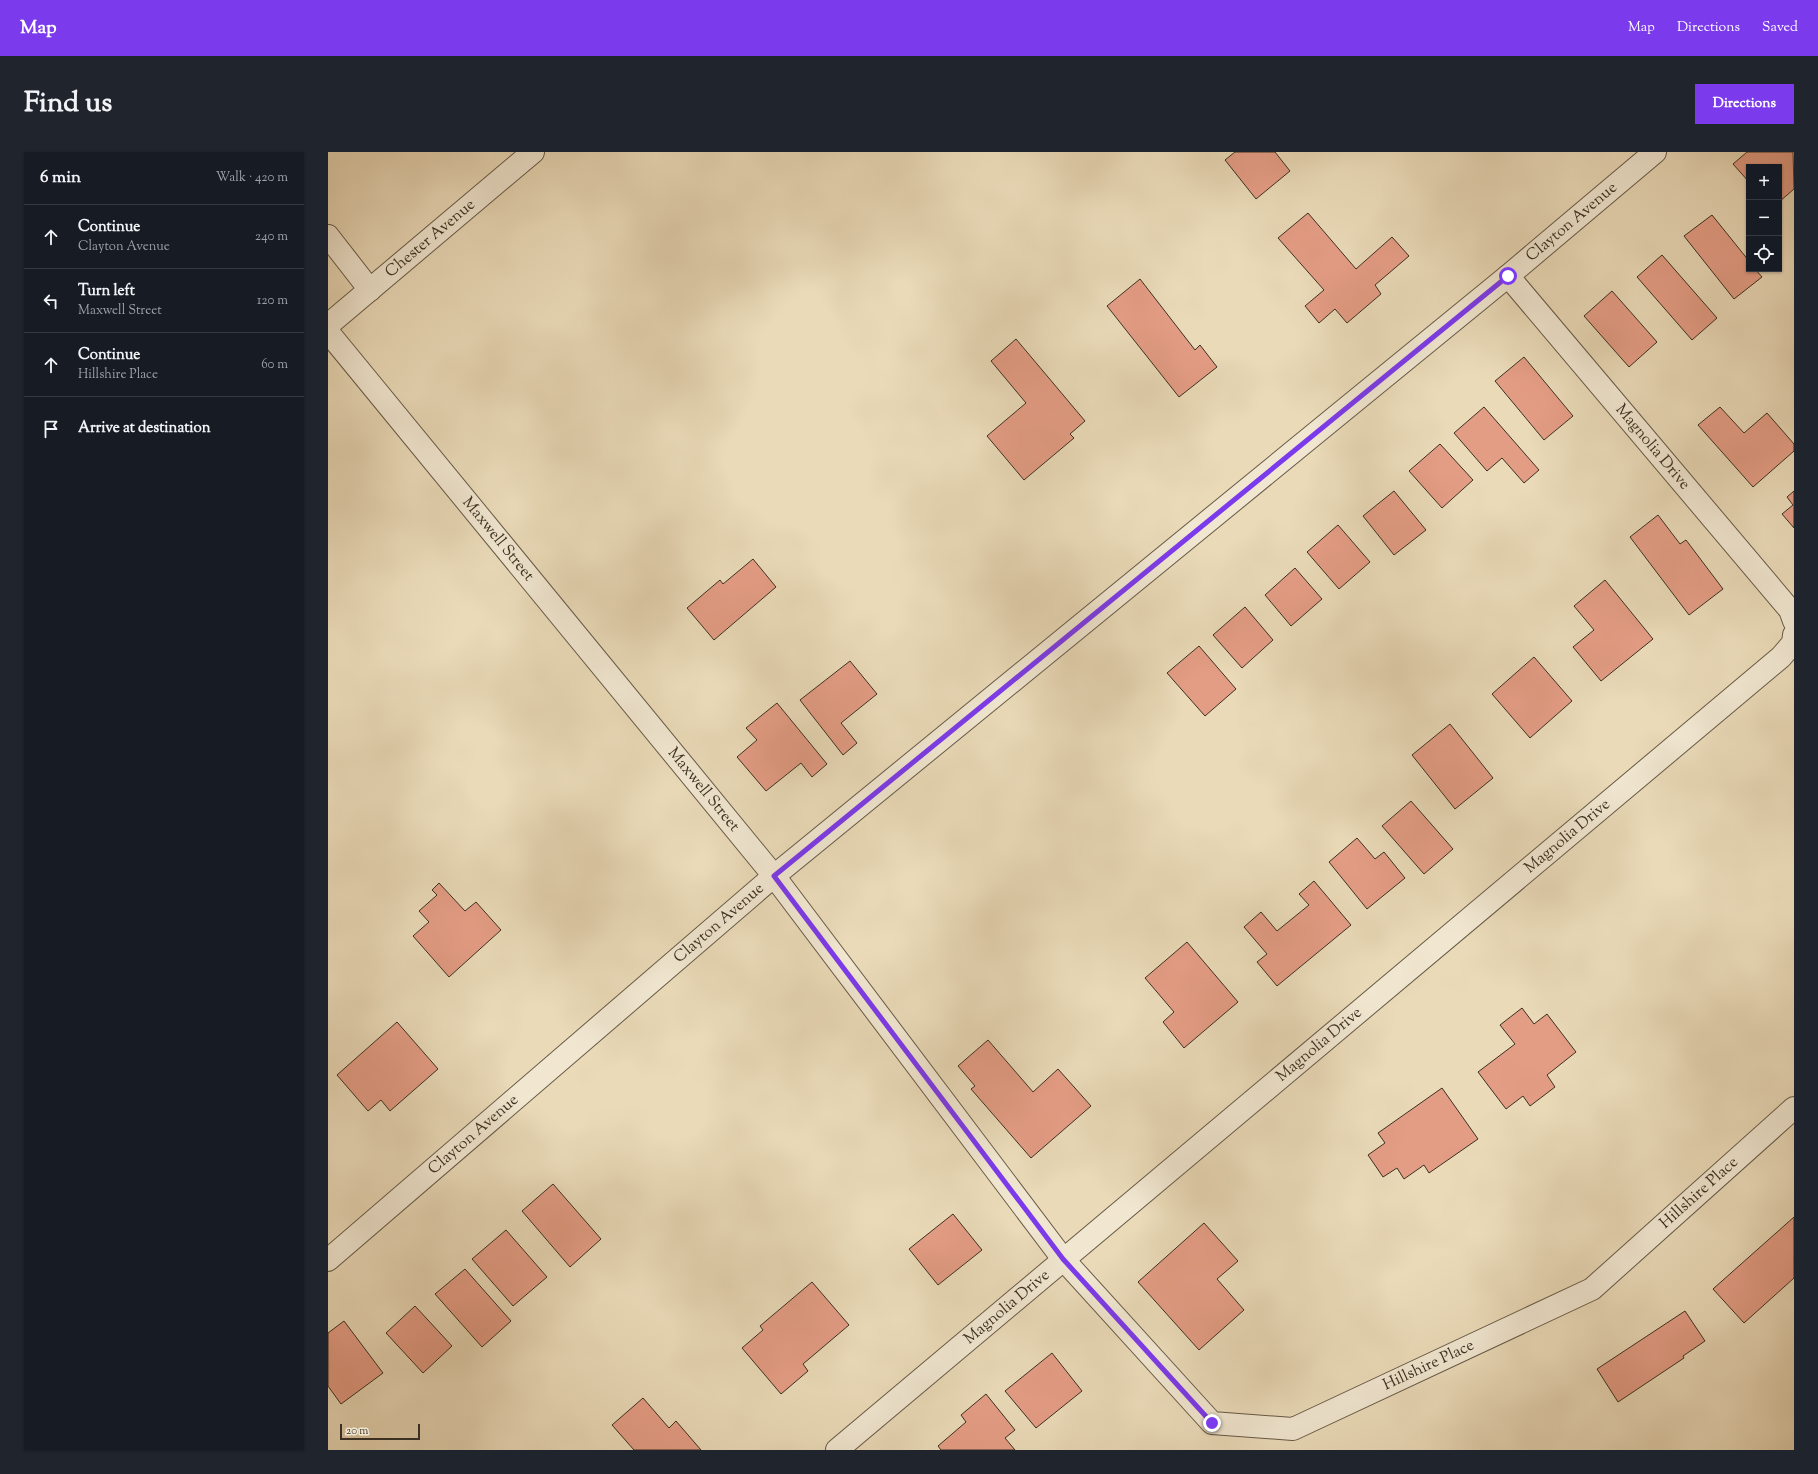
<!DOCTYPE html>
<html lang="en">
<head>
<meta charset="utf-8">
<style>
  :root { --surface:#171b24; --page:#20242c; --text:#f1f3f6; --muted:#9ea1a6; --line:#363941; --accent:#7c3aed }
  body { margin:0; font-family:"Sorts Mill Goudy",serif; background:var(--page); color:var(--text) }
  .controls { position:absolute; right:12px; top:12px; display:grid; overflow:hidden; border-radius:0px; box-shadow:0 1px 3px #0004 }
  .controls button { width:36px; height:36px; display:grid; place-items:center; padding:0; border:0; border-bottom:1px solid var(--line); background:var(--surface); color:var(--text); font:20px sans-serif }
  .scale { position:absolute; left:12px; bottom:10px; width:80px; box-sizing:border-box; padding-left:4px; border:2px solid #3b3021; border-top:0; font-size:11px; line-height:14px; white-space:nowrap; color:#3b3021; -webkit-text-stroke:3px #f1e7d1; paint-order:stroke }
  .stop { position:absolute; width:12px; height:12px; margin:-9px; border:3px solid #7c3aed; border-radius:50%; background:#fff }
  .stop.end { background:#7c3aed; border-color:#fff; box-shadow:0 1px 4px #0008 }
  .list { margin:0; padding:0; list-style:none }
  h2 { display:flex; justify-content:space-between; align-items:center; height:52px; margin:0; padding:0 16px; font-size:17px }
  h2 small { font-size:13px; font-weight:400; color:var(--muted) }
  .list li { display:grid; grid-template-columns:26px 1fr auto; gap:12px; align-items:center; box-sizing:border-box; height:64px; padding:0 16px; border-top:1px solid var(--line) }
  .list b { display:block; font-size:15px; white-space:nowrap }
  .list p { margin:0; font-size:13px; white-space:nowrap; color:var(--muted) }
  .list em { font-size:13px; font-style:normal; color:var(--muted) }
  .icon { flex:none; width:22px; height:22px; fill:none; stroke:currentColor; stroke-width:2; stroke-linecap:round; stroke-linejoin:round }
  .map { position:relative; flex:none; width:1466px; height:1298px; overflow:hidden; border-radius:0px }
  header { display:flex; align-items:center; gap:24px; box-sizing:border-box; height:56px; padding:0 20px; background:var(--accent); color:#fff }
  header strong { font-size:19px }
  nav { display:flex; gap:22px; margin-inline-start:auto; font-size:14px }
  .intro { display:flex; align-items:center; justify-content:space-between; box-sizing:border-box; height:96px; padding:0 24px }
  h1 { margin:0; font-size:28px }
  .button { padding:10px 18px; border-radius:0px; background:var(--accent); color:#fff; font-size:14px; font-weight:700 }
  main { display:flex; gap:24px; padding:0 24px }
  aside { flex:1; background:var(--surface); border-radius:0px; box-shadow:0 1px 3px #0004 }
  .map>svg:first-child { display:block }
  .building { fill:#e49d85; stroke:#3b3021 }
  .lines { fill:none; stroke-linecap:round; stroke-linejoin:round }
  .street-casing { stroke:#675a47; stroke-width:24 }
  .street { stroke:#f1e7d1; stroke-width:22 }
  .route { stroke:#7c3aed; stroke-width:5 }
  .labels { text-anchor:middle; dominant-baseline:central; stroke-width:3.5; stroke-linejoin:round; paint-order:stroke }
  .street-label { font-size:16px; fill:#3b3021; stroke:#f1e7d1 }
</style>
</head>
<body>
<header>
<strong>Map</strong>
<nav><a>Map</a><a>Directions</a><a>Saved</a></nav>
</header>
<div class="intro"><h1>Find us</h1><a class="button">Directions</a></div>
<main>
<aside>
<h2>6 min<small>Walk · 420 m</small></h2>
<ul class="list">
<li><svg class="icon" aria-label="ahead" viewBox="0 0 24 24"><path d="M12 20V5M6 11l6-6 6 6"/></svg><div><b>Continue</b><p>Clayton Avenue</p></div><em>240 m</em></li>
<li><svg class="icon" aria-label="left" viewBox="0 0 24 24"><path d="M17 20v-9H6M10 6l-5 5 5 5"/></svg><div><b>Turn left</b><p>Maxwell Street</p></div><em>120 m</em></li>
<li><svg class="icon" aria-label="ahead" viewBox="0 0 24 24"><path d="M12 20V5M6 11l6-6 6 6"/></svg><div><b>Continue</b><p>Hillshire Place</p></div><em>60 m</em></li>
<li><svg class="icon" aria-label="arrive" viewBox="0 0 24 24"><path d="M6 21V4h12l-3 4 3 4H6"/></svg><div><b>Arrive at destination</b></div></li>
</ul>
</aside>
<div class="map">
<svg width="1466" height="1298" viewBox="0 0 1466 1298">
  <rect width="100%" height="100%" fill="#eadab8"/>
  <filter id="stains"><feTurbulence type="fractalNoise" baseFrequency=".005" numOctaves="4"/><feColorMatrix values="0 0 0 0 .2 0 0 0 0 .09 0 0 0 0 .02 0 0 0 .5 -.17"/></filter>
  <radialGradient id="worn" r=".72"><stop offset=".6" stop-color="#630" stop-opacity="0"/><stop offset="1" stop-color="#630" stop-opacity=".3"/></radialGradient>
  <g class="building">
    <polygon points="907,0 947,0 962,19 928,47 897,8"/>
    <polygon points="1419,0 1465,0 1466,37 1451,50 1451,15 1421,15 1421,30 1405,12"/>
    <polygon points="980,61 1028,117 1064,85 1081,104 1047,133 1053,142 1019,171 1007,157 991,171 977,154 996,138 950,86"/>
    <polygon points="1384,63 1421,109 1421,117 1427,117 1434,125 1406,147 1356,84"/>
    <polygon points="1334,103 1389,166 1364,188 1309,125"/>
    <polygon points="812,127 867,198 872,193 889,215 851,245 779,154"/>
    <polygon points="1284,139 1329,190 1301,215 1256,164"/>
    <polygon points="688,187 757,269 742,282 746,286 696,328 659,284 698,251 663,209"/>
    <polygon points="1196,205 1245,264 1216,288 1167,229"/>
    <polygon points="1156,255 1211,318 1196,331 1174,306 1159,319 1126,281"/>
    <polygon points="1392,255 1416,281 1439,261 1466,292 1466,299 1425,335 1370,273"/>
    <polygon points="1112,292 1145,328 1114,356 1081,319"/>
    <polygon points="1066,339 1098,378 1066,403 1035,364"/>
    <polygon points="1466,339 1466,376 1454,362 1465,353 1459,345"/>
    <polygon points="1330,363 1352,392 1358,388 1395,437 1361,463 1302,385"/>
    <polygon points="1010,373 1042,410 1011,437 979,400"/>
    <polygon points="425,407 448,435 386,488 359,456 392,428 395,432"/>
    <polygon points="967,416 994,447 963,474 937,443"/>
    <polygon points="1277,428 1325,487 1273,529 1245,495 1266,478 1246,454"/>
    <polygon points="917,455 945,488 914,516 885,483"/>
    <polygon points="871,494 908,537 877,564 839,521"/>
    <polygon points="1206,505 1244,549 1202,586 1164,542"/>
    <polygon points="522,509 549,542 513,571 529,591 515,603 472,548"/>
    <polygon points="449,551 499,612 484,625 473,611 438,639 409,605 429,588 418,576"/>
    <polygon points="1122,572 1165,626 1127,657 1084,603"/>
    <polygon points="1083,649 1125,697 1096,722 1054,674"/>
    <polygon points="1029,686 1047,707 1056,700 1077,726 1039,757 1001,710"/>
    <polygon points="986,729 1023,773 949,834 929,810 939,802 916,775 933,760 949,779 981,753 971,742"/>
    <polygon points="111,731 137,759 148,750 173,778 121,825 85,784 101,770 91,759 109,743 104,738"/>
    <polygon points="859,790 910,850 856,896 835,870 846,860 817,826"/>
    <polygon points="1194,856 1206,872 1219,862 1248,900 1219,923 1227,935 1202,954 1195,944 1178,957 1150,920 1187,892 1172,873"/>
    <polygon points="69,870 110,917 62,959 53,948 40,959 9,923"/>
    <polygon points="660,888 705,940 730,917 763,954 703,1006 643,937 647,934 630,914"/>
    <polygon points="1114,936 1150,987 1101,1021 1096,1013 1076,1027 1069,1016 1055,1025 1040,1003 1057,991 1050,981"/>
    <polygon points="225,1032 273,1087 242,1115 194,1059"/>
    <polygon points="625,1062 654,1098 610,1133 581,1097"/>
    <polygon points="1466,1065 1466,1126 1416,1171 1385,1137"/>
    <polygon points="876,1071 910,1109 889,1127 916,1158 871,1198 810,1130"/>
    <polygon points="178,1078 219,1125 185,1154 144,1107"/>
    <polygon points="137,1117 183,1169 154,1195 107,1142"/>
    <polygon points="484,1130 521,1173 475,1212 480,1219 453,1242 414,1196 435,1178 432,1174"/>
    <polygon points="87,1154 124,1194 95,1221 58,1181"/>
    <polygon points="1357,1159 1377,1189 1355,1204 1356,1206 1290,1250 1269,1217"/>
    <polygon points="16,1169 55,1221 13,1252 0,1234 0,1181"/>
    <polygon points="724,1201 754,1239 708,1276 677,1239"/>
    <polygon points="658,1242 687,1278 677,1286 687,1298 613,1298 610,1294 638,1270 633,1263"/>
    <polygon points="315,1246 341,1276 348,1269 373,1298 306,1298 284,1273"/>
  </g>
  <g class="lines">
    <g class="street-casing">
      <g id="street">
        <polyline points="0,84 42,138"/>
        <path id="s1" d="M1180,124L1462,458L1466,469"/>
        <path id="s2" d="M0,173L205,0"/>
        <path id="s3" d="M0,180L446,724L735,1107L884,1271L965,1277L1264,1137L1466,956"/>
        <path id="s4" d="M0,1108L446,724L1180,124L1327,0"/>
        <path id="s5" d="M509,1298L1453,505L1465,491L1466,483"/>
      </g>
    </g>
    <use href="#street" class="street"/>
  </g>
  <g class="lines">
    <polyline class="route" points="884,1271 735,1107 446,724 1180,124"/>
  </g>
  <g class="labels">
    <g class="street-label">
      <text stroke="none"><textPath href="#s4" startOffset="1620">Clayton Avenue</textPath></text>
      <text stroke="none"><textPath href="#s2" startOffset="134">Chester Avenue</textPath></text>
      <text stroke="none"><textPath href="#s1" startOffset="224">Magnolia Drive</textPath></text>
      <text stroke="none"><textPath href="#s3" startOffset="268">Maxwell Street</textPath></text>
      <text stroke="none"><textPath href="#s3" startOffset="592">Maxwell Street</textPath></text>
      <text stroke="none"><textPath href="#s5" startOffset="954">Magnolia Drive</textPath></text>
      <text stroke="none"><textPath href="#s4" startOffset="516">Clayton Avenue</textPath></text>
      <text stroke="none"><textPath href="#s5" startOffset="630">Magnolia Drive</textPath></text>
      <text stroke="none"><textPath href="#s4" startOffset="192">Clayton Avenue</textPath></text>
      <text stroke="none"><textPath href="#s3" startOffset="1960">Hillshire Place</textPath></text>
      <text stroke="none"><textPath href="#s5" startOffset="222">Magnolia Drive</textPath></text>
      <text stroke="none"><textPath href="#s3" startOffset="1636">Hillshire Place</textPath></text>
    </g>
  </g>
  <rect width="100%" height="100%" filter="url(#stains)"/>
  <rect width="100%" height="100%" fill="url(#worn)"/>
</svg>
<div class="controls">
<button>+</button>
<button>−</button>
<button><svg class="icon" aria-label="locate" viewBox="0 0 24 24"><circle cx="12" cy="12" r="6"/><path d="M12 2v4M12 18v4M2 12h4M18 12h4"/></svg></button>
</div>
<div class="scale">20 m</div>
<div class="stop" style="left:1180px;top:124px"></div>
<div class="stop end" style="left:884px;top:1271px"></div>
</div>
</main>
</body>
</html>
